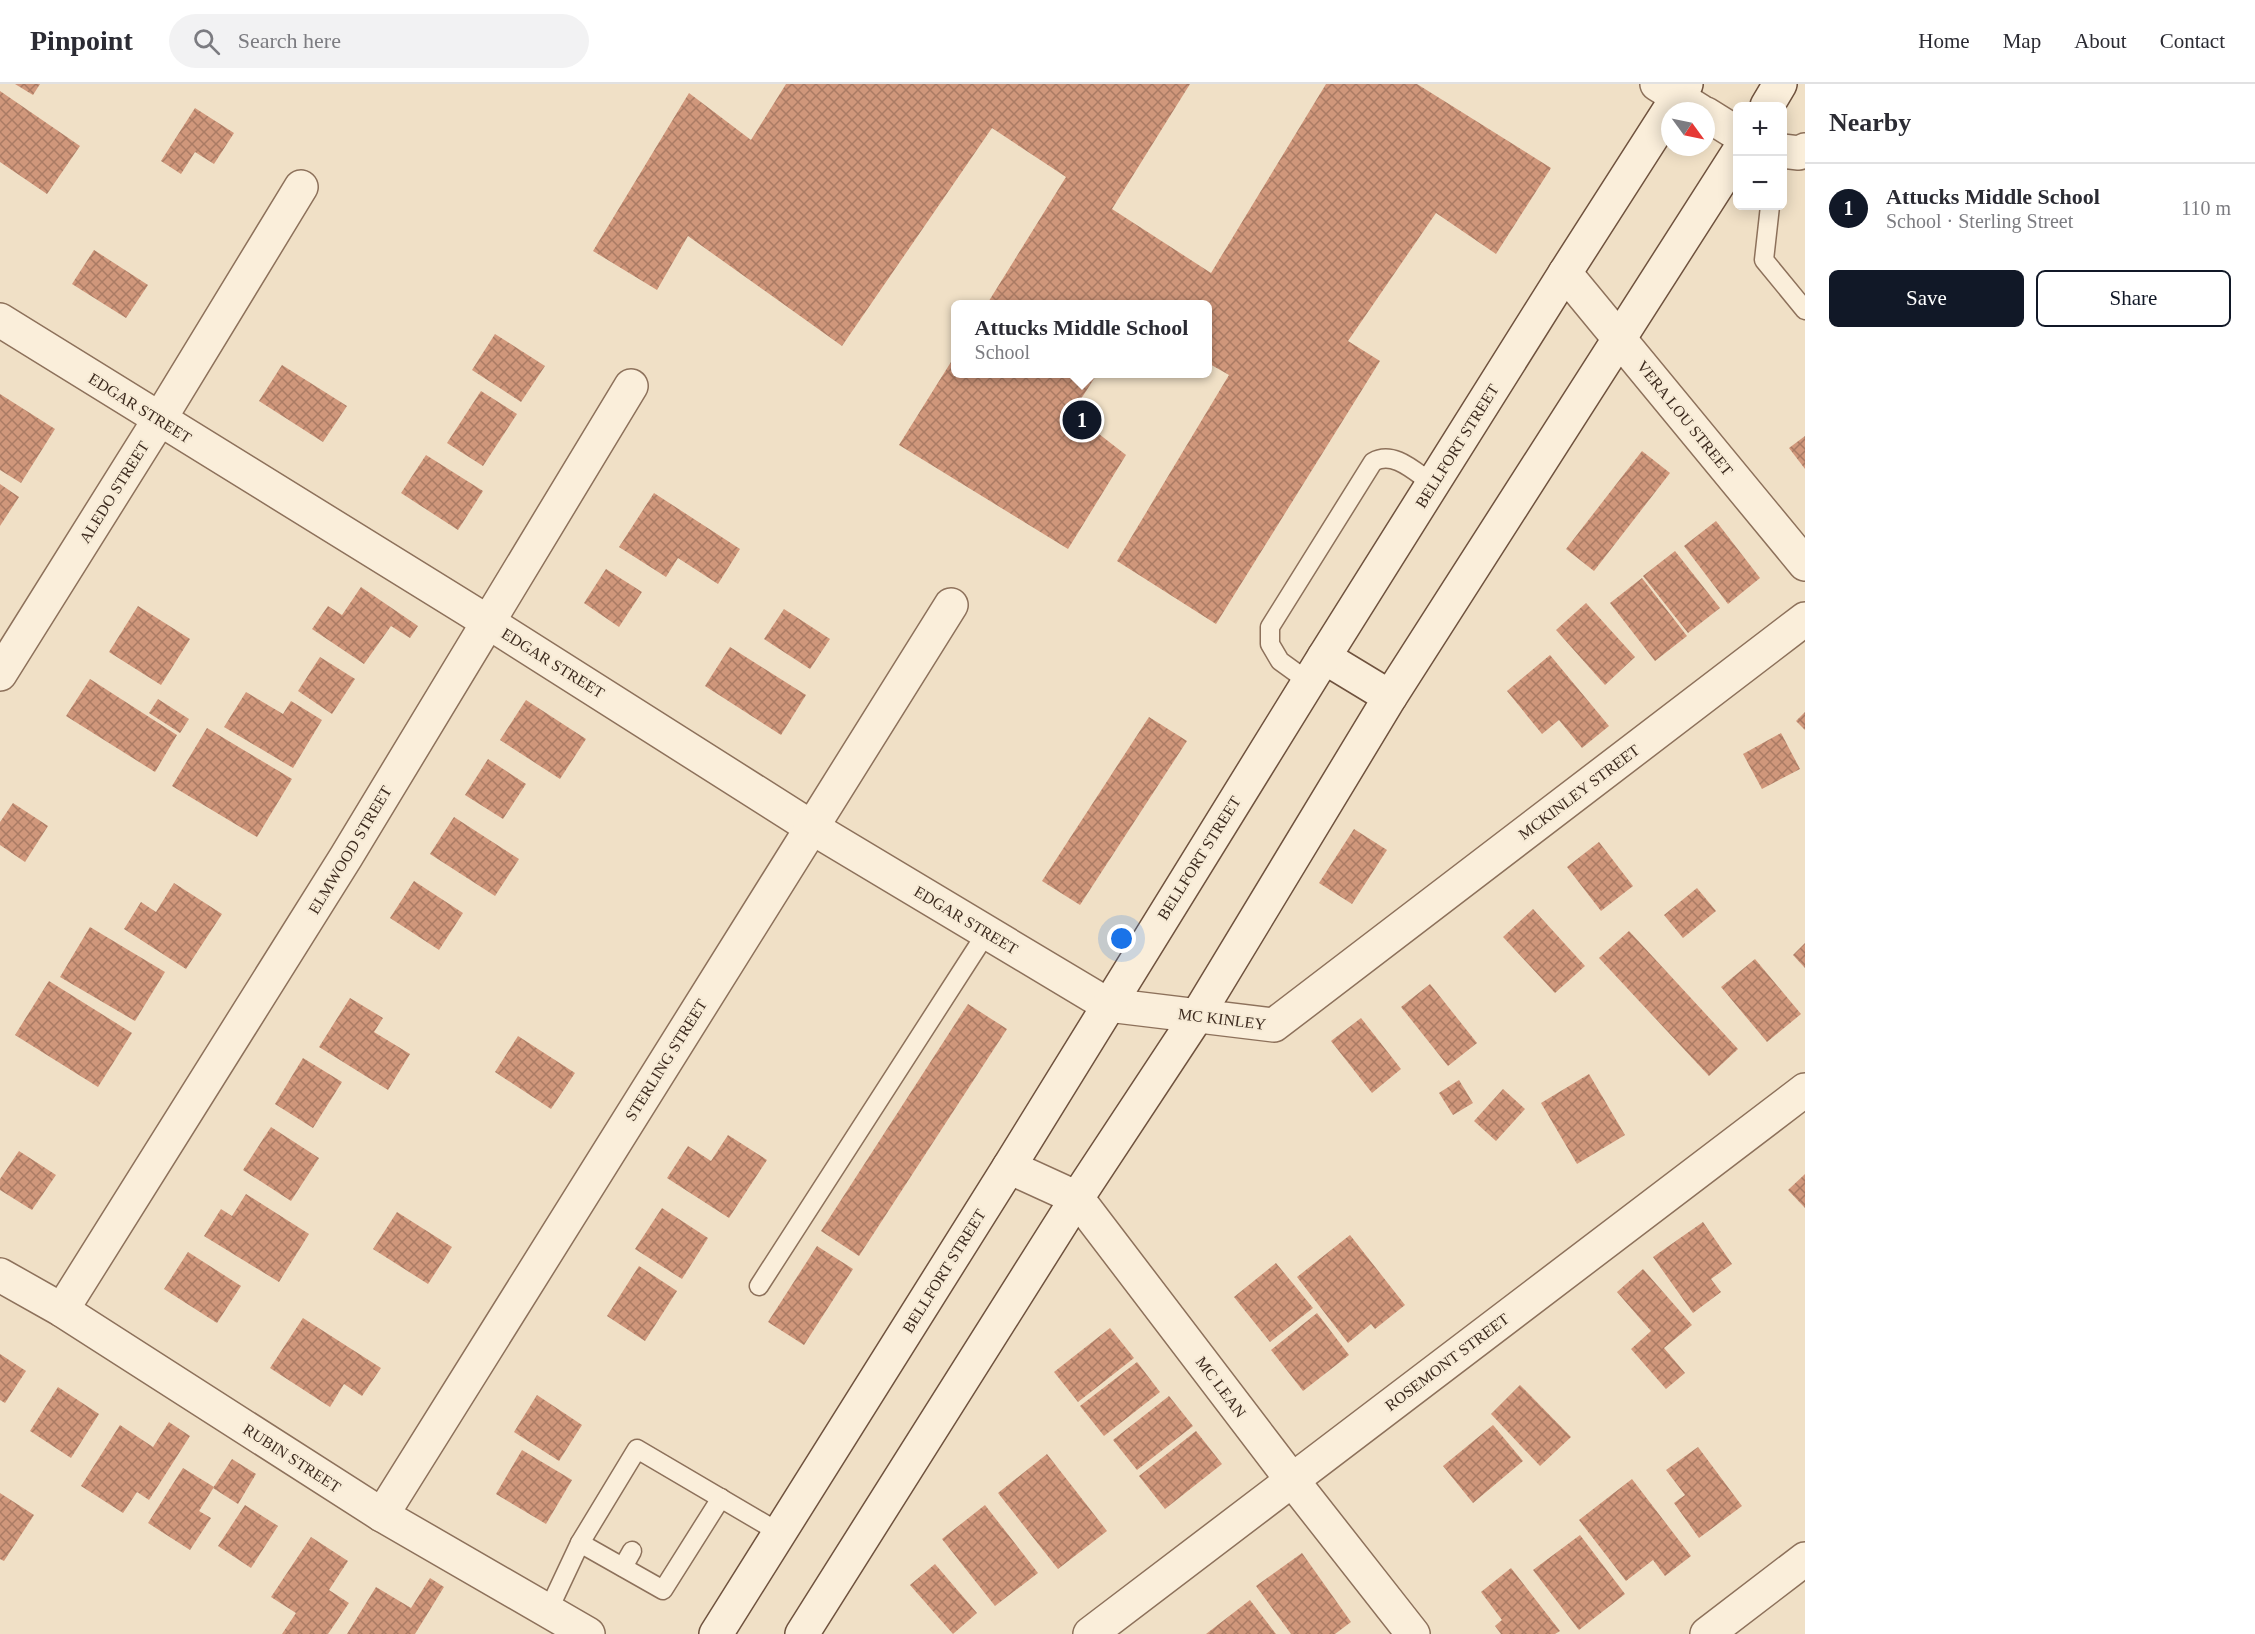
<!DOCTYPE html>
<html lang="en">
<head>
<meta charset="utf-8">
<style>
  :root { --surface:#fff; --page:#f2f2f3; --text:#2b2b33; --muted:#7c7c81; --line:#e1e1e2; --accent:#111827 }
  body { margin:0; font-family:Georgia,serif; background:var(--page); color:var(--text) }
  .controls { position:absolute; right:18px; top:18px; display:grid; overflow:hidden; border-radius:9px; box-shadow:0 3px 15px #0003 }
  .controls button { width:54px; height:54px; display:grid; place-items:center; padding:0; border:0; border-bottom:2px solid var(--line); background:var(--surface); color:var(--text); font:30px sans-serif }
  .compass { position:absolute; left:1661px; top:18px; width:54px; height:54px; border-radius:50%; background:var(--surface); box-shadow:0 3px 15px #0003; rotate:123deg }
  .you { position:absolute; left:1122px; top:855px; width:21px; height:21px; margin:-15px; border:4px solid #fff; border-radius:50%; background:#1a73e8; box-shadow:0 0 0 9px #1a73e833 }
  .badge { display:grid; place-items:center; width:39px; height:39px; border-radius:50%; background:var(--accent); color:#fff; font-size:20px; font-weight:700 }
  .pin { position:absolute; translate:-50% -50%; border:3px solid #fff; box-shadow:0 2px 6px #0006 }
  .popup { position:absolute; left:951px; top:216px; width:261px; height:78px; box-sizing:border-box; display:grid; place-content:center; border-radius:9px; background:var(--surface); filter:drop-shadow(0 2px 4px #0005); font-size:20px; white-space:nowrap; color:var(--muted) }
  .popup b { font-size:22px; color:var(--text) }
  .popup::after { content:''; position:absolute; left:50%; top:100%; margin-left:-12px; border:12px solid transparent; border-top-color:var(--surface) }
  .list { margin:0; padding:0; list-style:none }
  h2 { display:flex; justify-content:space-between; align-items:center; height:78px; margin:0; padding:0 24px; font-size:26px }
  h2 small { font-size:20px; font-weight:400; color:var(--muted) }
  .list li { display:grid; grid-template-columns:39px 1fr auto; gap:18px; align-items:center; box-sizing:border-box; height:90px; padding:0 24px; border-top:2px solid var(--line) }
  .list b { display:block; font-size:22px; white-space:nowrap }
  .list p { margin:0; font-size:20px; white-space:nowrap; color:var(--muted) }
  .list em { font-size:20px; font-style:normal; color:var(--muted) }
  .actions { display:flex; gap:12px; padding:18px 24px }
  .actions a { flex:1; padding:14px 0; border:2px solid var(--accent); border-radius:9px; text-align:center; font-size:21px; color:var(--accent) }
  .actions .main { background:var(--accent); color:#fff }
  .icon { flex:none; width:33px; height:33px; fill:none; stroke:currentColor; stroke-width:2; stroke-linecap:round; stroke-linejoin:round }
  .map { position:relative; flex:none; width:1805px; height:1550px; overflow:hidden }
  header { display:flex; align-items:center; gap:36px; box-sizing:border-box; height:84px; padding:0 30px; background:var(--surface); border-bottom:2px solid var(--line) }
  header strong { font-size:28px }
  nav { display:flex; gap:33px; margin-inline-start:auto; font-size:21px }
  .search { width:420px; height:54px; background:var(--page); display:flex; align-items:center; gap:15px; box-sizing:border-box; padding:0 21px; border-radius:33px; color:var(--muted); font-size:22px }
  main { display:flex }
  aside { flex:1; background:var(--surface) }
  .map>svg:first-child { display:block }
  .building { fill:url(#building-cross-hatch) }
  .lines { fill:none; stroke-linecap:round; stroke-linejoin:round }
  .lane-casing { stroke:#8d715b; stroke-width:21 }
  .street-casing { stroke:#8d715b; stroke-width:36 }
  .secondary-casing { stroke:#6f523e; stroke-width:36 }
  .lane { stroke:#faeeda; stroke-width:18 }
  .street { stroke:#faeeda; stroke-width:33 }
  .secondary { stroke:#faeeda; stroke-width:33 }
  .labels { text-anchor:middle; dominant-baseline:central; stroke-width:4.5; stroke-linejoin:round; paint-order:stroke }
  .street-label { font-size:16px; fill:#3d2b1f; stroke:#f7ebd6 }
</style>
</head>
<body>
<header>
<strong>Pinpoint</strong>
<div class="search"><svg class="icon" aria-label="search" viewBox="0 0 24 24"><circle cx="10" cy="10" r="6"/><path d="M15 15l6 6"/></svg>Search here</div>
<nav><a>Home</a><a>Map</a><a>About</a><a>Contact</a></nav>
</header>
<main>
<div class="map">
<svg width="1805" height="1550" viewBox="0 0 1805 1550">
  <defs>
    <pattern id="building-cross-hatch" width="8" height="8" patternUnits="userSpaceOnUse" patternTransform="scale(1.5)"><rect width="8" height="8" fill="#d0977b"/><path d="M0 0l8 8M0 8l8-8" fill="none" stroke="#aa7b64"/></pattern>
  </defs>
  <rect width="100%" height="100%" fill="#f0e0c6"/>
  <g class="building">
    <polygon points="15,0 40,0 33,11"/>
    <polygon points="786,0 1190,0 1112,125 1211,189 1326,0 1417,0 1551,84 1496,170 1436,129 1348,257 1380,277 1216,540 1117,477 1229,291 1208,279 1208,220 987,220 1066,93 992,44 842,262 688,152 657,206 593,167 689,9 751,56"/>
    <polygon points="0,7 80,62 47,110 0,78"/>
    <polygon points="195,24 234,49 214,80 195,68 181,90 161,77"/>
    <polygon points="94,166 148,201 126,234 72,200"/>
    <polygon points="495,250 545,282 521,318 472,286"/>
    <polygon points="956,270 956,290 1097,290 1072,329 1126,371 1068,465 899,361"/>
    <polygon points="282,281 347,322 323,358 259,317"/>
    <polygon points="481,307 517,330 483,382 447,359"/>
    <polygon points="0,310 55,345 21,399 0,386"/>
    <polygon points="1805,352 1805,385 1789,364"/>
    <polygon points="1642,367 1670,389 1594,487 1566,465"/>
    <polygon points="426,371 483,407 458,446 401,409"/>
    <polygon points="0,400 19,413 0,442"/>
    <polygon points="654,409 740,465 718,500 678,474 666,493 619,463"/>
    <polygon points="1716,437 1760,494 1728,520 1684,462"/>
    <polygon points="1675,467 1720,524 1688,549 1643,492"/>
    <polygon points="606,485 642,508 619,543 584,519"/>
    <polygon points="1642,494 1687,552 1655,577 1610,519"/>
    <polygon points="361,503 418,542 410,554 391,542 364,580 312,545 328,522 342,531"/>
    <polygon points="1586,519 1635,573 1605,601 1556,546"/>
    <polygon points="138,522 190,555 161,601 109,568"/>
    <polygon points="784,525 830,555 810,585 764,555"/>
    <polygon points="730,563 806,611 781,651 705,602"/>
    <polygon points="1550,571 1609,642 1582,664 1559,636 1542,650 1507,607"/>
    <polygon points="320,573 355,595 332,630 298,607"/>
    <polygon points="90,595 177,651 155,688 66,632"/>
    <polygon points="246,608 283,630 291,617 322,636 293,684 224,643"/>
    <polygon points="158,615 189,635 180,649 149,629"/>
    <polygon points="526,616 586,655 560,695 500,656"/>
    <polygon points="1805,628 1805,646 1796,637"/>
    <polygon points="1149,633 1187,657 1080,821 1042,797"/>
    <polygon points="207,644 292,695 257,753 172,702"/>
    <polygon points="1781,649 1800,685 1762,705 1743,670"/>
    <polygon points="488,675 526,700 503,735 465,711"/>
    <polygon points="13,719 48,742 25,778 0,761 0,738"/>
    <polygon points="454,733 519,775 495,812 430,770"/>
    <polygon points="1354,745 1387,766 1352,820 1319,799"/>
    <polygon points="1599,758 1633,802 1601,827 1567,783"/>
    <polygon points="414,797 463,829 439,866 390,834"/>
    <polygon points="174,799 222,830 186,885 124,845 141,818 156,828"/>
    <polygon points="1697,804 1716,827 1683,854 1664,831"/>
    <polygon points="1533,825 1585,882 1555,909 1503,853"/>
    <polygon points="90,843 165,888 135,937 60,893"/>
    <polygon points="1629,847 1738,965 1709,992 1599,874"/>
    <polygon points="1805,859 1805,884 1793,871"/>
    <polygon points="1755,875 1801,930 1767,958 1721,903"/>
    <polygon points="49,897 132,949 98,1003 15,951"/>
    <polygon points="1430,900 1477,959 1448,982 1401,923"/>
    <polygon points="350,914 383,934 374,948 410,970 388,1006 319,963"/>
    <polygon points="968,920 1007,945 859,1172 821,1147"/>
    <polygon points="1361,934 1401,985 1372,1009 1331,957"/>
    <polygon points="518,952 575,989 551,1025 495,988"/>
    <polygon points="303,974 342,998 313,1044 275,1020"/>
    <polygon points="1589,990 1625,1051 1577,1080 1541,1019"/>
    <polygon points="1459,996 1473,1019 1453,1031 1439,1009"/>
    <polygon points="1503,1005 1525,1025 1496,1057 1474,1037"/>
    <polygon points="271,1043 319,1074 291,1117 243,1086"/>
    <polygon points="728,1051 767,1076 729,1134 667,1094 688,1062 711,1077"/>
    <polygon points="19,1067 56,1091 32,1126 0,1106 0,1095"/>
    <polygon points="1805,1090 1805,1124 1788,1106"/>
    <polygon points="246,1110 309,1150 279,1198 204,1152 221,1125 232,1132"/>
    <polygon points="662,1124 708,1154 682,1195 635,1165"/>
    <polygon points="397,1128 452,1163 428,1200 373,1165"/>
    <polygon points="1703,1138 1732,1180 1711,1195 1721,1208 1693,1229 1653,1173"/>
    <polygon points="1350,1151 1405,1221 1375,1245 1371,1240 1348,1259 1297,1193"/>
    <polygon points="817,1162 853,1185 804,1261 768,1238"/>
    <polygon points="188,1168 241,1202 217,1239 164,1205"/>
    <polygon points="1276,1179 1313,1224 1270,1258 1234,1213"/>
    <polygon points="639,1182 677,1207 645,1257 607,1232"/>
    <polygon points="1643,1185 1692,1241 1664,1264 1685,1289 1666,1305 1631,1265 1651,1247 1617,1208"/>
    <polygon points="1317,1229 1349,1271 1303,1307 1271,1266"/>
    <polygon points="303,1234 381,1284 362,1312 344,1300 330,1323 270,1284"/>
    <polygon points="1110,1244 1134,1274 1078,1318 1054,1288"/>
    <polygon points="0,1270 26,1287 5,1319 0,1316"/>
    <polygon points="1137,1278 1160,1308 1104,1352 1080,1322"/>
    <polygon points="1520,1301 1571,1353 1540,1382 1491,1330"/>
    <polygon points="58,1303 99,1330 71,1374 30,1347"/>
    <polygon points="537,1311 582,1341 559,1377 514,1348"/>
    <polygon points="1169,1312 1193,1342 1137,1386 1113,1356"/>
    <polygon points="169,1338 190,1352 149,1416 137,1408 123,1429 81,1402 120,1341 153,1363"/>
    <polygon points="1493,1341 1523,1377 1473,1419 1443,1382"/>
    <polygon points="1196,1347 1222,1380 1165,1425 1139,1392"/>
    <polygon points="1698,1363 1742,1422 1699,1454 1674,1419 1685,1411 1666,1386"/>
    <polygon points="522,1366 572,1396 546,1440 496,1410"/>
    <polygon points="1047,1370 1107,1447 1058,1485 998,1409"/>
    <polygon points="232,1375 256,1390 238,1420 213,1404"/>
    <polygon points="183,1384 214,1403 199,1427 211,1434 190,1466 148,1439"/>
    <polygon points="1632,1395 1691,1472 1665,1492 1653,1476 1626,1497 1579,1436"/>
    <polygon points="0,1409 34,1431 4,1477 0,1475"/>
    <polygon points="245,1421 278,1442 251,1484 218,1462"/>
    <polygon points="985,1421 1038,1489 995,1522 942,1455"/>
    <polygon points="1580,1451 1625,1510 1579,1546 1533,1486"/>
    <polygon points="311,1453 348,1477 329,1506 349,1519 328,1550 282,1550 296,1529 271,1513"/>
    <polygon points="1302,1469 1351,1538 1335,1550 1291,1550 1256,1502"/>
    <polygon points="935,1480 977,1529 953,1550 910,1501"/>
    <polygon points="1511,1484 1560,1547 1555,1550 1501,1550 1495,1542 1502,1536 1481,1508"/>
    <polygon points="430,1494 444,1503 415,1550 347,1550 376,1503 411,1524"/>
    <polygon points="1250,1516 1276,1550 1206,1550"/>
  </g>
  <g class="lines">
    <g class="lane-casing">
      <g id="lane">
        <polyline points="1770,122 1764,176 1805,226"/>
        <path d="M1309,598L1280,577L1270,560V543L1373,378C1394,366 1415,388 1433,400"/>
        <polyline points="759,1202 987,848"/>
        <polyline points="580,1459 663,1506 721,1414"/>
        <polyline points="623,1483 632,1467"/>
        <polyline points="548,1527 580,1459 637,1365 780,1449"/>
      </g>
    </g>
    <g class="street-casing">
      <g id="street">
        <polyline points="1657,0 1700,27"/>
        <polyline points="1706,30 1738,50"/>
        <polyline points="1782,67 1799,69 1805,66"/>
        <polyline points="1565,189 1805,480"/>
        <polyline points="0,236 488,538 811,743 1108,921 1274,941 1805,535"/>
        <polyline points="0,590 159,336 301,103"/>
        <polyline points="1009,1083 1077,1114 1292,1396 1413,1550"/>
        <polyline points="0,1191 62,1226 382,1431 588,1550"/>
        <polyline points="62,1226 346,773 631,302"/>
        <polyline points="382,1431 951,521"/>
        <polyline points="1090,1550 1805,1006"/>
        <polyline points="1707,1550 1805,1475"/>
      </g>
    </g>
    <g class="secondary-casing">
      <g id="secondary">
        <polyline points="1767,22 1780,0"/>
        <polyline points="1324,573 1390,613"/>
        <polyline points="716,1550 1009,1083 1324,573 1565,189 1686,0"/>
        <polyline points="802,1550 1077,1114 1197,932 1390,613 1738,69"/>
      </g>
    </g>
    <use href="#lane" class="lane"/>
    <use href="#street" class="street"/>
    <use href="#secondary" class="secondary"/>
  </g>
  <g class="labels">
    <g class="street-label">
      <text transform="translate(140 324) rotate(32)">EDGAR STREET</text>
      <text transform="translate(1685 334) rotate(51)">VERA LOU STREET</text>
      <text transform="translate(1457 362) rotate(-58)">BELLFORT STREET</text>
      <text transform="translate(114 408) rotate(-58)">ALEDO STREET</text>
      <text transform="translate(553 579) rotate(32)">EDGAR STREET</text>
      <text transform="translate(1579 708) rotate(-37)">MCKINLEY STREET</text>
      <text transform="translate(350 766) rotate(-59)">ELMWOOD STREET</text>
      <text transform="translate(1199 774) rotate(-58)">BELLFORT STREET</text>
      <text transform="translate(966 836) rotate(31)">EDGAR STREET</text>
      <text transform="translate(1222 935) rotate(7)">MC KINLEY</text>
      <text transform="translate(666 976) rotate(-58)">STERLING STREET</text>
      <text transform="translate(944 1187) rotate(-58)">BELLFORT STREET</text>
      <text transform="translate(1447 1278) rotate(-37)">ROSEMONT STREET</text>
      <text transform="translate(1221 1303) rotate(53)">MC LEAN</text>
      <text transform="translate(292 1374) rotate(33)">RUBIN STREET</text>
    </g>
  </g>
</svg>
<div class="controls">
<button>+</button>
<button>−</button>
</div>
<svg class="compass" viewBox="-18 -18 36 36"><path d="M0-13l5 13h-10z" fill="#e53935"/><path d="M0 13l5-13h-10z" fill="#7c7c81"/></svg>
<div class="you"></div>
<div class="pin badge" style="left:1082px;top:336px">1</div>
<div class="popup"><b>Attucks Middle School</b>School</div>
</div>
<aside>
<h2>Nearby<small></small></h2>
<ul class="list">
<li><span class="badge">1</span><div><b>Attucks Middle School</b><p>School · Sterling Street</p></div><em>110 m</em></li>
</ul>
<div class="actions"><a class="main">Save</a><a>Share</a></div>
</aside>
</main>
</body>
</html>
